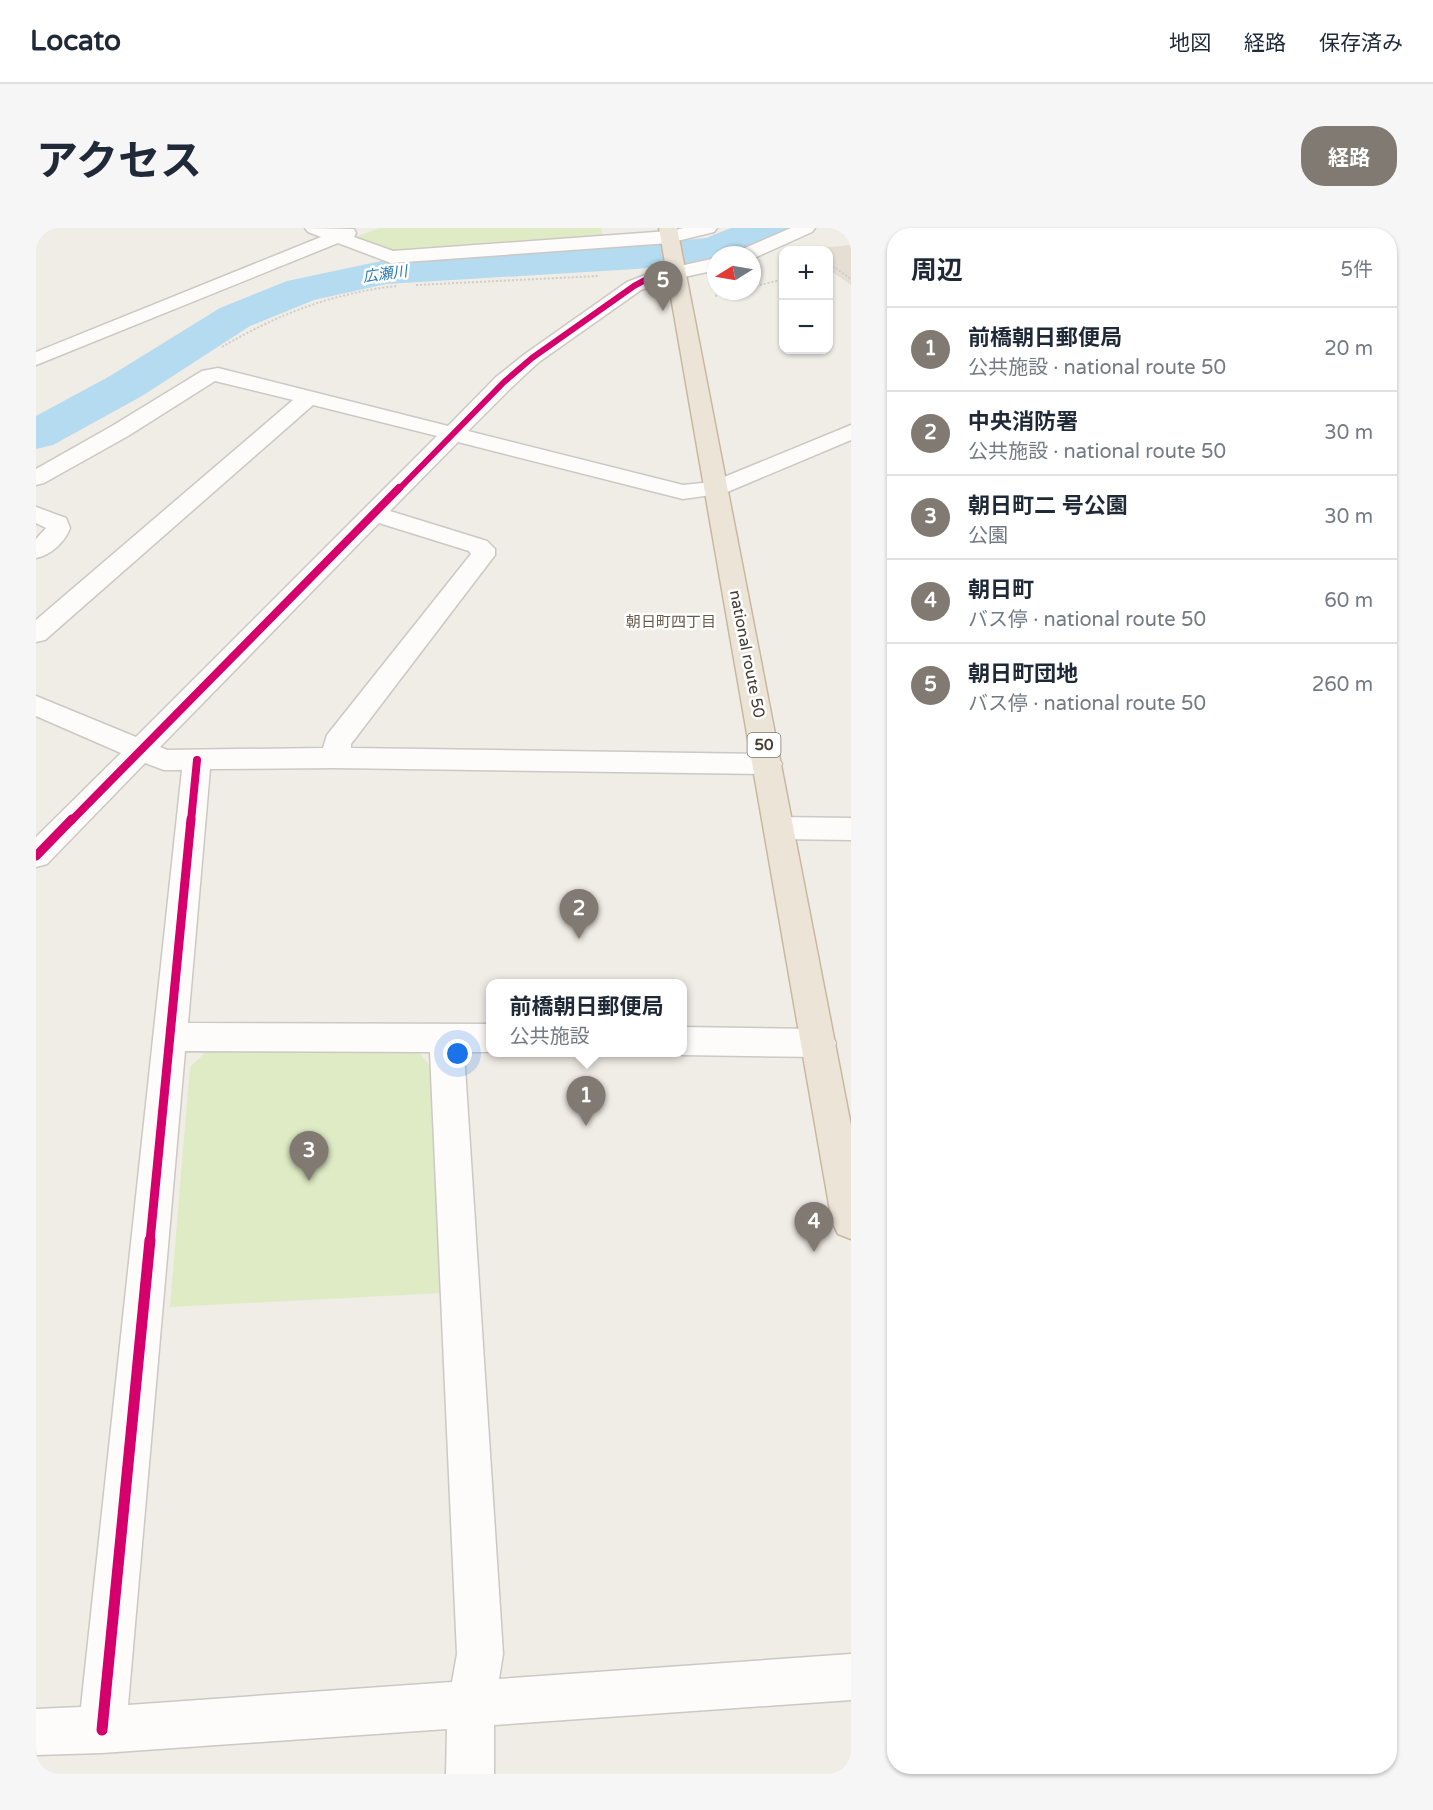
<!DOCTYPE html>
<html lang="ja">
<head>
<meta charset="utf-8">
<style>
  :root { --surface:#fff; --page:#f6f6f7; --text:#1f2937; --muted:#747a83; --line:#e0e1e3; --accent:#817a72 }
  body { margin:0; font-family:"Varela Round","Noto Sans JP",sans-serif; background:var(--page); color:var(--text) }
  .controls { position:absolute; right:18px; top:18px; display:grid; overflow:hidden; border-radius:12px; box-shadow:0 2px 4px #0004 }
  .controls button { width:54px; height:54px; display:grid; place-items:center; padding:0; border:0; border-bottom:2px solid var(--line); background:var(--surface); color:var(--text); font:30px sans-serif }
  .compass { position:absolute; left:671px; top:18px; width:54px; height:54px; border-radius:50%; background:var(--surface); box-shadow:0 2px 4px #0004; rotate:259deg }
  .you { position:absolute; left:422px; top:826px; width:21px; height:21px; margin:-15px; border:4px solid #fff; border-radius:50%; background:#1a73e8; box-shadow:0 0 0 9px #1a73e833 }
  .badge { display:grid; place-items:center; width:39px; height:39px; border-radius:50%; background:var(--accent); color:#fff; font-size:20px; font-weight:700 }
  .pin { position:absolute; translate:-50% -50px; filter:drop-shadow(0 2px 3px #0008) }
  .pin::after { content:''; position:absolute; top:32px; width:21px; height:18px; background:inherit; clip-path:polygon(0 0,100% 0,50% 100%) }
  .popup { position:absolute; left:450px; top:751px; width:201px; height:78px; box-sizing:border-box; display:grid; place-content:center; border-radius:12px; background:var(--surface); filter:drop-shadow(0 2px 4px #0005); font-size:20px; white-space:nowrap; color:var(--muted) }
  .popup b { font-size:22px; color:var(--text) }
  .popup::after { content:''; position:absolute; left:50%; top:100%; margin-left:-12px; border:12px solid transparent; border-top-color:var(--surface) }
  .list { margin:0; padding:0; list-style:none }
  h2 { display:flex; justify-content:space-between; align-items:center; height:78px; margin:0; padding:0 24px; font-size:26px }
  h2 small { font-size:20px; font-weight:400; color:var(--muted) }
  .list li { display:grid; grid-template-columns:39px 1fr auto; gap:18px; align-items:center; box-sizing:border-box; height:84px; padding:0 24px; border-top:2px solid var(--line) }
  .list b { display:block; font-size:22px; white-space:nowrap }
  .list p { margin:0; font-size:20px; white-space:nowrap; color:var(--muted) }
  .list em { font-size:20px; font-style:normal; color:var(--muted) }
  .map { position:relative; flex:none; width:815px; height:1546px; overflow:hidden; border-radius:24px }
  header { display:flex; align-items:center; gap:36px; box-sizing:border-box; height:84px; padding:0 30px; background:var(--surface); border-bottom:2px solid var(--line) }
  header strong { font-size:28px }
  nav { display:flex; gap:33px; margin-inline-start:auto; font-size:21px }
  .intro { display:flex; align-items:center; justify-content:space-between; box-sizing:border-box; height:144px; padding:0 36px }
  h1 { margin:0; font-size:42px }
  .button { padding:15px 27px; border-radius:24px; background:var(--accent); color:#fff; font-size:21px; font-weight:700 }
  main { display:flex; gap:36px; padding:0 36px }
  aside { flex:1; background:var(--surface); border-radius:24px; box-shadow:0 2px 4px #0004 }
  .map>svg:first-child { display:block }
  .residential { fill:#e4ded3 }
  .green { fill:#deebc4 }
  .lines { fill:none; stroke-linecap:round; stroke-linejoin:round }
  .river { fill:#b4dbf0; fill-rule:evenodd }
  .minor-casing { stroke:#ccc8c3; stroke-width:3 }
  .highway-casing { stroke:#c9b8a0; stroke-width:3 }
  .path { stroke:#d0cdc9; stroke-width:2; stroke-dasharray:2 2; stroke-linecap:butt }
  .minor { fill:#fdfcfb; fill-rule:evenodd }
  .highway { fill:#ece4d7; fill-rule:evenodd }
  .cycleway-far3-casing { stroke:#fff; stroke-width:8 }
  .cycleway-far2-casing { stroke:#fff; stroke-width:10 }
  .cycleway-far1-casing { stroke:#fff; stroke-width:13 }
  .cycleway-casing { stroke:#fff; stroke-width:15 }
  .cycleway-far3 { stroke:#d6006c; stroke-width:6 }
  .cycleway-far2 { stroke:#d6006c; stroke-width:8 }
  .cycleway-far1 { stroke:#d6006c; stroke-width:9 }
  .cycleway { stroke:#d6006c; stroke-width:11 }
  .labels { text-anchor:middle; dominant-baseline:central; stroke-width:5; stroke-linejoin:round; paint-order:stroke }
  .far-water-label { font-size:15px; font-style:italic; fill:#267bae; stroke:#fff }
  .far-neighbourhood-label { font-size:15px; fill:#685a4a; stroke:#fff }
  .shield { fill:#fff; stroke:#7d7770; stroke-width:1.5 }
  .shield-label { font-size:15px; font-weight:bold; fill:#453d33 }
  .street-label { font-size:16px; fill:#453d33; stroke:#fff }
</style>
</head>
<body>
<header>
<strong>Locato</strong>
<nav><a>地図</a><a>経路</a><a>保存済み</a></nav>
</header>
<div class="intro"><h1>アクセス</h1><a class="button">経路</a></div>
<main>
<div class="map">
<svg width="815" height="1546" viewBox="0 0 815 1546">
  <rect width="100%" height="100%" fill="#f0ece6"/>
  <polygon class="residential" points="815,17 815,57 798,45 793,46 792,22 764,22"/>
  <g class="green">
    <polygon points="344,0 565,0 567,9 361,23 341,19 321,10 322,8"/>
    <polygon points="381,822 396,841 406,1065 134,1079 154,839 170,824"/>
  </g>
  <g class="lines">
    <path class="river" d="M695,0H751C739,17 700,27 680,27V32L677,33L600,41L350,56L278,72L214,98L106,168L17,217L0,221V188L74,148L184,80L251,53L350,32L600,17L670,10Z"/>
    <g class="minor-casing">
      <g id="minor">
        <polygon points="269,0 318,1 320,5 318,9 357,23 633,3 648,0 681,0 678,4 633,15 355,35 302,15 0,137 0,124 285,9 272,4"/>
        <polygon points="755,0 779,0 776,4 716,31 716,27 700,27 702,23"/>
        <path d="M680,30V42L630,53L605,62L503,134L476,159L432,203L647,257L676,254L815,197V212L689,265L647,271L422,214L354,283L451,313L459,321V327L315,516V520L732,526L742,529L746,536L742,543L732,546L300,540L174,541L152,795L454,796V824H428L467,1426L463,1451L815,1426V1472L458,1497V1546H410L411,1501L66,1525L0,1527V1481L45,1479L146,542H128L109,535L11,636L0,639V609L85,525L0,488V468L100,509L401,208L277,177L9,412L0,414V392L257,172L179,153L92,208L8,255L0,257V241L76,198L166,143L182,140L412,198L460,149L489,126L591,54L617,44ZM343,295L433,323L435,326L291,507L287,520L131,522L124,519ZM149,823L394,824L421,1426L416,1454L92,1477Z"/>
        <path d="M0,279L30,290L34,300C29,314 15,327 0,330V311L10,300L0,295Z"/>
        <polygon points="743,589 815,590 815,612 743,611 732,608 728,600 732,592"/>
        <polygon points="646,799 783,801 795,805 800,815 795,825 783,829 646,827 639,824 646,824"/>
      </g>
    </g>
    <g class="highway-casing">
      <polygon id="highway" points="623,0 641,0 815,898 815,1011 802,1006 796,994"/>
    </g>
    <g class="path">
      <polyline points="792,40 798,39 815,51"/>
      <polyline points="380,57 562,48"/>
      <polyline points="716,59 748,51"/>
      <polyline points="679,68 698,63"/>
      <path d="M186,119C242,86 297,65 361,58"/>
    </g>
    <use href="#minor" class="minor"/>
    <use href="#highway" class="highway"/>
    <g class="cycleway-far3-casing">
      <polyline id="cycleway-far3" points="362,262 468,154 496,130 598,58 609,52 641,45"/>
    </g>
    <g class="cycleway-far2-casing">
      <g id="cycleway-far2">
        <polyline points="35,593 363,260"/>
        <polyline points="155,593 161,532"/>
      </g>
    </g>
    <g class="cycleway-far1-casing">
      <g id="cycleway-far1">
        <polyline points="0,628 36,591"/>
        <polyline points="114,1013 155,591"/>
      </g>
    </g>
    <g class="cycleway-casing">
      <polyline id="cycleway" points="66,1502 114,1012"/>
    </g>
    <use href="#cycleway-far3" class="cycleway-far3"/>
    <use href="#cycleway-far2" class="cycleway-far2"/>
    <use href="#cycleway-far1" class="cycleway-far1"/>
    <use href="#cycleway" class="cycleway"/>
  </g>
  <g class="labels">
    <g class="far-water-label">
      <text transform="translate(349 46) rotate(-8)">広瀬川</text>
    </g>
    <g class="far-neighbourhood-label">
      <text x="635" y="394">朝日町四丁目</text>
    </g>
    <rect class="shield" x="711.5" y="505" width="33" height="24" rx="4.5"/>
    <g class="shield-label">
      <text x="728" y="517">50</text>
    </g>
    <g class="street-label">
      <text transform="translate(711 426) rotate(79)">national route 50</text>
    </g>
  </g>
</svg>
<div class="controls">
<button>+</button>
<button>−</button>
</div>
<svg class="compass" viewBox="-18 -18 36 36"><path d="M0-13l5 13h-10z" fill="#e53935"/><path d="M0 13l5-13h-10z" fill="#747a83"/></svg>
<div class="you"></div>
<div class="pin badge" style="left:550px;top:898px">1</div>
<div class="popup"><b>前橋朝日郵便局</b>公共施設</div>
<div class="pin badge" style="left:543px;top:711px">2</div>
<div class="pin badge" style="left:273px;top:953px">3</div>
<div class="pin badge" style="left:778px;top:1024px">4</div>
<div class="pin badge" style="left:627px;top:83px">5</div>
</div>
<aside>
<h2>周辺<small>5件</small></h2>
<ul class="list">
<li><span class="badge">1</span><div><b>前橋朝日郵便局</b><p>公共施設 · national route 50</p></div><em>20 m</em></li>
<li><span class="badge">2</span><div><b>中央消防署</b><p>公共施設 · national route 50</p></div><em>30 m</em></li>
<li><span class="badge">3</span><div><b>朝日町二 号公園</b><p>公園</p></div><em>30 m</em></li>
<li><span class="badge">4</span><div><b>朝日町</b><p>バス停 · national route 50</p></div><em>60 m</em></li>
<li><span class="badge">5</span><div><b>朝日町団地</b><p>バス停 · national route 50</p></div><em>260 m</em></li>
</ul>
</aside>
</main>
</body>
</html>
